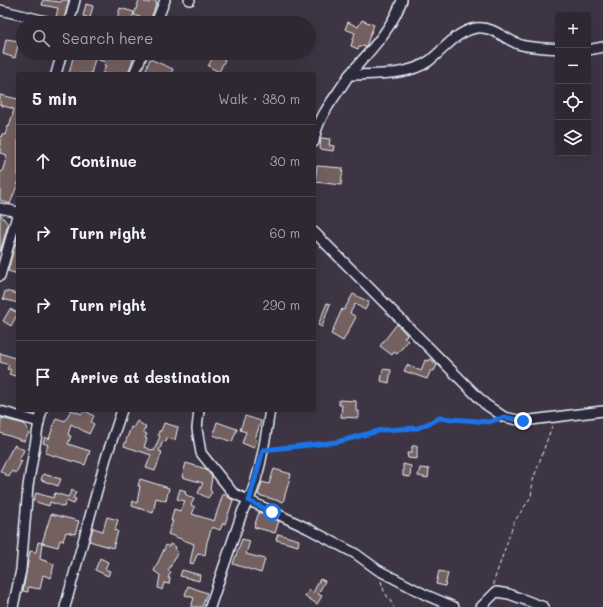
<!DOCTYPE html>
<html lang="en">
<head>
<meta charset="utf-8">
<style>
  :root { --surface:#2e2833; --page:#36303b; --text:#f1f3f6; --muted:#a7a6ac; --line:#49444e }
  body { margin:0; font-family:Mali,sans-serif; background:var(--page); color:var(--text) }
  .controls { position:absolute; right:12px; top:12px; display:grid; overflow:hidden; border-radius:4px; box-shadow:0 4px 16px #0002 }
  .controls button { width:36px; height:36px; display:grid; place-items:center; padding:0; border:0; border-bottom:1px solid var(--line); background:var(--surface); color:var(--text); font:20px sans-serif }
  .stop { position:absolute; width:12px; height:12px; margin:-9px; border:3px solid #1a73e8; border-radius:50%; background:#fff }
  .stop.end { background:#1a73e8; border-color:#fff; box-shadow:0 1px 4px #0008 }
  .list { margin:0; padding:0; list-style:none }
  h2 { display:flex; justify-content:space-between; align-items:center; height:52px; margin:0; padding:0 16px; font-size:17px }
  h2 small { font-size:13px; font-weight:400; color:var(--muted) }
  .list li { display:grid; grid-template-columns:26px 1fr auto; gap:12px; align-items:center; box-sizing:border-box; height:72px; padding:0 16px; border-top:1px solid var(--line) }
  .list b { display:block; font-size:15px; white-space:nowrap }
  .list em { font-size:13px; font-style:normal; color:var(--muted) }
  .icon { flex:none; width:22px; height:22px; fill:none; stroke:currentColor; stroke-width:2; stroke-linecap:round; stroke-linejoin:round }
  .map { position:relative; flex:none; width:603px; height:607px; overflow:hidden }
  .search { position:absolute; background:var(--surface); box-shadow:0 4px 16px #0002; left:16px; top:16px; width:300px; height:44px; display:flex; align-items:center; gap:10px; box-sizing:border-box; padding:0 14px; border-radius:22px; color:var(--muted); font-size:15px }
  .panel { position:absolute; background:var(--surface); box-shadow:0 4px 16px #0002; left:16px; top:72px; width:300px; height:340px; border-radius:4px }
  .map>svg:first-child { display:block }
  .building { fill:#746161; stroke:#e8f1f8 }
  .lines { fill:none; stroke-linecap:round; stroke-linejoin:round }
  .minor-casing { stroke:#e8f1f8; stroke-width:12 }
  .path { stroke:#e8f1f8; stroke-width:1; stroke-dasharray:4 3; stroke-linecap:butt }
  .minor { stroke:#2f2a3d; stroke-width:9 }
  .route { stroke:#1a73e8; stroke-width:5 }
</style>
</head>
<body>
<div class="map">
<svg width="603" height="607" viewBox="0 0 603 607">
  <rect width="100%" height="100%" fill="#3d3544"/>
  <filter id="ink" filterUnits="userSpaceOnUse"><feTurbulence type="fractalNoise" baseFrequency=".025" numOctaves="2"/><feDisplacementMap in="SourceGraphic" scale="8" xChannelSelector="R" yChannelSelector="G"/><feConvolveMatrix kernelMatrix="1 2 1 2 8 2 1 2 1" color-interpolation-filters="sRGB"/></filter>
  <g filter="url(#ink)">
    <g class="building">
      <polygon points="43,0 61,2 62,0 69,0 63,23 60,23 56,17 58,8 42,5"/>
      <polygon points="139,0 149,3 152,0 157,2 149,23 143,23 143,18 134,15"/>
      <polygon points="86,4 93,6 90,18 83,16"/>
      <polygon points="120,8 134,12 131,23 116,23"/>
      <polygon points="362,20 374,25 366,46 359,47 358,49 351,46 355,33 345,29 348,22 358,27"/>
      <polygon points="6,39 19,41 15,58 3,54"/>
      <polygon points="74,53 110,53 125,56 126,53 135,53 128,74 102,74 106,66 104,65 105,62 95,59 91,74 69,74"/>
      <polygon points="215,54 225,60 219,72 208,66"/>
      <polygon points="150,59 173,69 171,74 144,74"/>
      <polygon points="0,95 18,99 18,183 10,204 0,200 0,171 2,172 7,155 0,153 0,142 2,134 5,135 8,126 9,127 14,109 0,105"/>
      <polygon points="321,138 330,139 329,145 334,146 333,151 320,149"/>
      <polygon points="317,166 343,168 341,185 315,182"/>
      <polygon points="0,214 8,224 0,252"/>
      <polygon points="18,234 18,274 8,271"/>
      <polygon points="5,291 18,294 18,303 3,299"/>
      <polygon points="353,294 369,302 365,310 355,304 350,313 356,317 343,341 331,334 342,309 344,310"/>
      <polygon points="327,303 330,304 322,327 318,325"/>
      <polygon points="10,309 18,313 11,326 3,321"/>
      <polygon points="397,324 407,335 404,338 408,341 397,354 394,352 392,355 380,346"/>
      <polygon points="0,353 18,359 18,377 9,374 11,370 7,369 9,365 0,362"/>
      <polygon points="430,359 437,365 434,371 431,370 427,379 404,371 407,365 421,371 425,360 429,361"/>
      <polygon points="383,369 391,370 389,383 381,381"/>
      <polygon points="339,400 356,401 356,411 359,411 359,418 341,417 342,405 339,405"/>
      <polygon points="71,410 82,414 84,410 94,416 91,422 94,424 89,434 71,424 68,435 71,436 68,444 90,451 85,465 45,453 48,445 43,443 45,437 49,439 56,418 65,421"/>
      <polygon points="245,416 261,421 255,439 257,440 254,448 242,443 246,432 240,430"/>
      <polygon points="1,418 24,424 27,427 29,433 24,441 0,433"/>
      <polygon points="137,421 146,427 143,432 147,434 145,438 147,439 144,447 154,451 160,436 158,435 159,431 161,431 164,423 178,427 175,440 167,438 166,442 163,441 159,451 162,452 155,471 146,468 151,455 124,446 131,427 133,428"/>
      <polygon points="217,422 237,429 232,442 213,435"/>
      <polygon points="14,445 24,450 19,460 22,461 16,473 12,471 9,477 0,471"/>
      <polygon points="412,446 417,446 417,459 408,458 407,453 412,453"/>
      <polygon points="186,463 206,469 212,477 210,490 212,492 208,498 198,493 203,483 182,477"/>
      <polygon points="403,464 411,466 410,477 403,476"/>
      <polygon points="420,468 429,469 428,478 418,476"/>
      <polygon points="274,469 291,474 283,502 258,495 262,482 269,484"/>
      <polygon points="43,474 61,479 58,486 41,480"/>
      <polygon points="140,479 169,488 166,501 156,498 153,513 132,506 133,501 137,503 140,486 138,486"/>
      <polygon points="180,489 186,491 185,494 194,499 191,505 195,507 192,514 214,521 223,494 233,500 225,524 223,523 220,530 212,527 207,542 205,555 198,553 193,564 190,563 194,544 168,534 173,521 171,521 174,509 180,511 185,501 177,499"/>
      <polygon points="72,490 76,493 73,498 76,499 74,504 66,501 64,507 50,502 49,506 33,501 36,493 53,498 55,493 68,497"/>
      <polygon points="259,512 279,521 275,533 254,527"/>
      <polygon points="51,514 79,521 75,534 66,532 63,541 60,540 58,547 42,543 40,559 54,564 51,578 43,575 40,589 28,587 28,592 23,591 30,551 36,552 38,542 42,543"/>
      <polygon points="107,517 118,520 115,530 118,531 113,548 89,541 93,528 103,531"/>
      <polygon points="278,534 299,540 298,546 276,540"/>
      <polygon points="242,539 250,541 246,554 265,559 261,573 233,564"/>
      <polygon points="170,544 176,547 175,550 178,552 168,571 171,572 168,578 170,578 169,584 164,583 162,590 158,588 160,575 154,571 166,545 169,547"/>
      <polygon points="100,558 108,562 105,569 110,571 108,576 95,570"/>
      <polygon points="182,570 200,575 199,581 180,576"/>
      <polygon points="439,571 448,573 445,586 436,584"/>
      <polygon points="320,579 325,581 318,594 322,596 317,604 305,596 309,590 313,593"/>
      <polygon points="188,586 207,593 202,607 191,607 194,598 185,595"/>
    </g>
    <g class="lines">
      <g class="minor-casing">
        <g id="minor">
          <polyline points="189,0 190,0"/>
          <polyline points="0,10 54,23"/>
          <polyline points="69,23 75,0"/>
          <polyline points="156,23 165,0"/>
          <polyline points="588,50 603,47"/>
          <polyline points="56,74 62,53"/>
          <polyline points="134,74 143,53"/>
          <path d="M349,75C369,52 392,29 402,0"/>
          <path d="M314,142C317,116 336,97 349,75C374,74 408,76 429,61C445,49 455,32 476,28C492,25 507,41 521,45C533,48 546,48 558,49"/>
          <polyline points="0,208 18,212"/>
          <polyline points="314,232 485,404 504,417 523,421 603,411"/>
          <polyline points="0,276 18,212"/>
          <polyline points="199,410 197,429 201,453 233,493 307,528 356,554 378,570 426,595 454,607"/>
          <polyline points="0,411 39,422 42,410"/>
          <polyline points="13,607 21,570 28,486 39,422"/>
          <polyline points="65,607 106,458 122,410"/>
          <path d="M210,607L243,510C259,486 265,440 270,410"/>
          <polyline points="481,607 496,592 509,594 544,607"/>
        </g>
      </g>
      <g class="path">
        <polyline points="272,449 337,442 382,430 418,428 440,418 489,422 494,420"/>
        <polyline points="381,581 384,591 394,607"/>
        <polyline points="494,585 494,581 514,522 531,497 533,480 552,426"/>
      </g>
      <use href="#minor" class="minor"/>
    </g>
  </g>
  <g class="lines" filter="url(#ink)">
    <polyline class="route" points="272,512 249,501 263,450 337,442 382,430 418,428 440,418 489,422 504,417 523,421"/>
  </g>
</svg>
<div class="controls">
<button>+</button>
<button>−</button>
<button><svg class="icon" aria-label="locate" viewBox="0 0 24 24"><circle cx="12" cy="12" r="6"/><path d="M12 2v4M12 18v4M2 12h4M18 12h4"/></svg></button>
<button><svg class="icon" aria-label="layers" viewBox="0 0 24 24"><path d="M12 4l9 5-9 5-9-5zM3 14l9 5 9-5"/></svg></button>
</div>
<div class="stop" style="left:272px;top:512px"></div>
<div class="stop end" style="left:523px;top:421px"></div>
<div class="search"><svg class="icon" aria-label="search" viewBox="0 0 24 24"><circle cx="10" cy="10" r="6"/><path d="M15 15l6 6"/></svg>Search here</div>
<section class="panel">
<h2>5 min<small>Walk · 380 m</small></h2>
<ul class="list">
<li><svg class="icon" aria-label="ahead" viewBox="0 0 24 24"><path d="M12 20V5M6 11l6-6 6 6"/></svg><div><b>Continue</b></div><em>30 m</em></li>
<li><svg class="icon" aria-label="right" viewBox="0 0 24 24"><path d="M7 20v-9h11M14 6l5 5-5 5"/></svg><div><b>Turn right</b></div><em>60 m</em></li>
<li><svg class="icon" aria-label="right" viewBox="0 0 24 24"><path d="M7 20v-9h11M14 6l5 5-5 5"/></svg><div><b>Turn right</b></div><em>290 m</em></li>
<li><svg class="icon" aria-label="arrive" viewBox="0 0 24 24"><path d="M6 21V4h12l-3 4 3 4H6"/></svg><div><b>Arrive at destination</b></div></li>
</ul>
</section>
</div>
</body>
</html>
